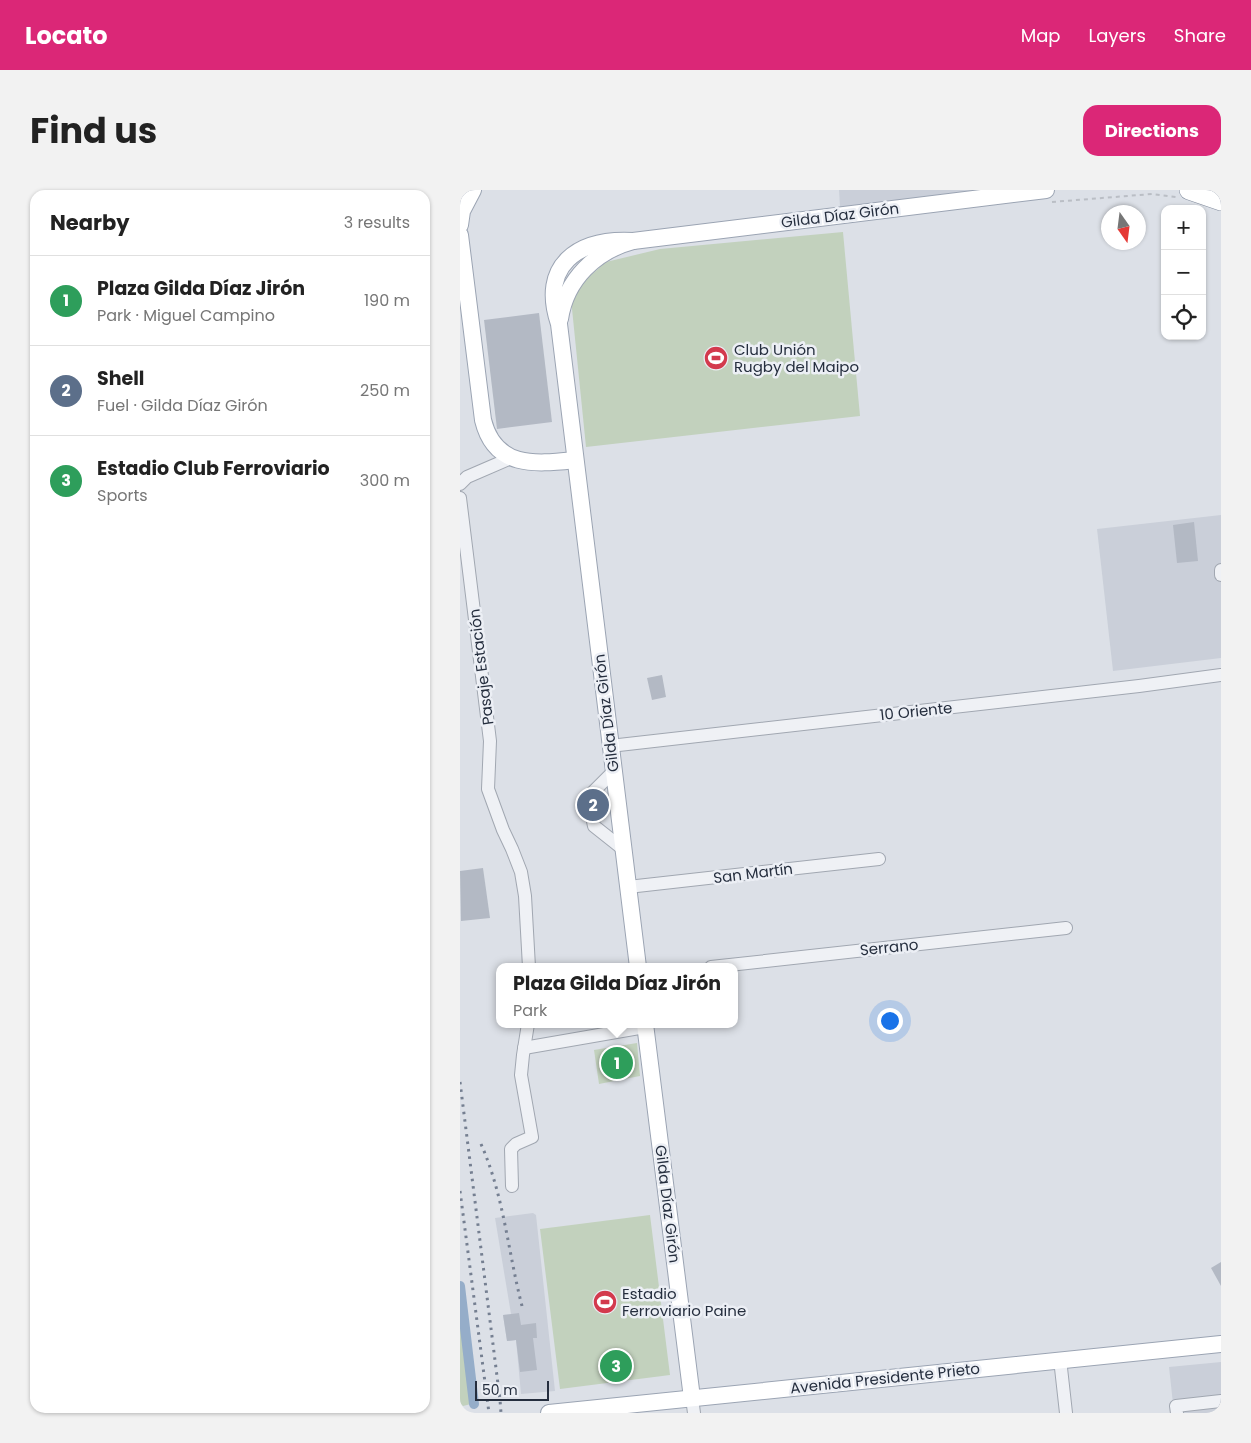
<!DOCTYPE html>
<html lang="en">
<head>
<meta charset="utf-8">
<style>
  :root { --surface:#fff; --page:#f2f2f2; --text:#222; --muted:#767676; --line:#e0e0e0; --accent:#db2777 }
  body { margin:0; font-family:Poppins,sans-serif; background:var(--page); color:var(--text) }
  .controls { position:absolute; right:15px; top:15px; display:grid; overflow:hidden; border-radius:10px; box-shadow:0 1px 4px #0004 }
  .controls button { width:45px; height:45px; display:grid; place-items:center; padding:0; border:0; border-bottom:1px solid var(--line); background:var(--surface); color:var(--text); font:25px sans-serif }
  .compass { position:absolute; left:641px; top:15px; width:45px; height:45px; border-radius:50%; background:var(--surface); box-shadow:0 1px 4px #0004; rotate:166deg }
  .scale { position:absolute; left:15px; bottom:12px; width:74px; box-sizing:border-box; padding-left:5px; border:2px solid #252e3e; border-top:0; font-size:14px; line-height:18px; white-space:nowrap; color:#252e3e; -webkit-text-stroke:4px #eceff5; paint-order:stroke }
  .you { position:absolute; left:429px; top:830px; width:18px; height:18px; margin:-12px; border:4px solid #fff; border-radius:50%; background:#1a73e8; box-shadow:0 0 0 8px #1a73e833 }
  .badge { display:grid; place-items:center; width:32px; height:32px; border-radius:50%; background:var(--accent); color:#fff; font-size:16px; font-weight:700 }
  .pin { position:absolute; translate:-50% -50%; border:2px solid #fff; box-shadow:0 1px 5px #0006 }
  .popup { position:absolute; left:36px; top:773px; width:242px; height:65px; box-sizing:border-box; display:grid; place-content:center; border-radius:10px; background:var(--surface); filter:drop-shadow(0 1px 4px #0005); font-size:16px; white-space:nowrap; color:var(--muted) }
  .popup b { font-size:19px; color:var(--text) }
  .popup::after { content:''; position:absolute; left:50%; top:100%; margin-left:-10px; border:10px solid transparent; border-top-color:var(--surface) }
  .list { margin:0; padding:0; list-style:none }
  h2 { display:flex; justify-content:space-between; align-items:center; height:65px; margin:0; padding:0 20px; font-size:21px }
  h2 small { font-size:16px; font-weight:400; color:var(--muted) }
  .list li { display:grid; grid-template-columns:32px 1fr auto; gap:15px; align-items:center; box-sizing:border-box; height:90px; padding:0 20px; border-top:1px solid var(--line) }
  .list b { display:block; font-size:19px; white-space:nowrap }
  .list p { margin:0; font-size:16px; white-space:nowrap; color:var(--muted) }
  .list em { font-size:16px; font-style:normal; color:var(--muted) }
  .icon { flex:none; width:28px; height:28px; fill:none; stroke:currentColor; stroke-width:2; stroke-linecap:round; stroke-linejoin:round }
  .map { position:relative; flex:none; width:761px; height:1223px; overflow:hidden; border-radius:15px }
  header { display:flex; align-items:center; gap:30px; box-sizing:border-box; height:70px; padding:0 25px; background:var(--accent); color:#fff }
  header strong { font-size:24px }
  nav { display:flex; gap:28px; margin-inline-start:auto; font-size:18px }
  .intro { display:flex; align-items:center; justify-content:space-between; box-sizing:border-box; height:120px; padding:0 30px }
  h1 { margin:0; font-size:35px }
  .button { padding:12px 22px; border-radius:15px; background:var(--accent); color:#fff; font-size:18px; font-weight:700 }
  main { display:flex; gap:30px; padding:0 30px }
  aside { flex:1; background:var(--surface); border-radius:15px; box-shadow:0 1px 4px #0004 }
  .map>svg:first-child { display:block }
  .built { fill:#cacfd9 }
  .green { fill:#c2d1bd }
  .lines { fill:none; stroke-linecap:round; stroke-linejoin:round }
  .canal { stroke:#95adc9; stroke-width:10 }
  .building { fill:#b3b9c4 }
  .minor-casing { stroke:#a1a7b1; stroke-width:14 }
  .major-casing { stroke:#9ba4b3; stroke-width:18 }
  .highway-casing { stroke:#838d9e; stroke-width:20 }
  .path { stroke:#babec5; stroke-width:2; stroke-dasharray:4 4; stroke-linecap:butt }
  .minor { stroke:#eff1f5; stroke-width:12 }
  .major { stroke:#fff; stroke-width:16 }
  .highway { stroke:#fff; stroke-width:19 }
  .rail { stroke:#757f91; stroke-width:3; stroke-dasharray:2.5 5; stroke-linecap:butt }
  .labels { text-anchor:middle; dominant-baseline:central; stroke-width:5; stroke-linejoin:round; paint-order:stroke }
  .street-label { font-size:15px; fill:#252e3e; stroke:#eceff5 }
  .poi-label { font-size:15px; fill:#252e3e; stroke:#eceff5; text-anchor:start }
</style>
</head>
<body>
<header>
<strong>Locato</strong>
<nav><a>Map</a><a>Layers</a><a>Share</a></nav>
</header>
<div class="intro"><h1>Find us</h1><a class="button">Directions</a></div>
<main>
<aside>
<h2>Nearby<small>3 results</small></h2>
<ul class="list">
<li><span class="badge" style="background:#2e9e5b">1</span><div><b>Plaza Gilda Díaz Jirón</b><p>Park · Miguel Campino</p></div><em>190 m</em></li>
<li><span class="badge" style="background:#5c6f8a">2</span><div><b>Shell</b><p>Fuel · Gilda Díaz Girón</p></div><em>250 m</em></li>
<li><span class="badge" style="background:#2e9e5b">3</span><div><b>Estadio Club Ferroviario</b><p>Sports</p></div><em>300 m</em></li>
</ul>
</aside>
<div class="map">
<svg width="761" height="1223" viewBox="0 0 761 1223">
  <rect width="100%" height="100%" fill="#dce0e7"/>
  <g class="built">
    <polygon points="379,0 538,0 380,17"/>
    <polygon points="761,325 761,468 653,481 637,339"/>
    <polygon points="73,1023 76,1025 95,1201 61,1204 56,1150 47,1151 43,1125 51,1124 35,1028"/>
    <polygon points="761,1172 761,1223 714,1223 709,1177"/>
  </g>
  <g class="green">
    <polygon points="383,42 400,226 126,257 111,109 123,92 146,72 200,59"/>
    <polygon points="177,853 180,886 139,894 134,860"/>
    <polygon points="190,1025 210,1185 100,1199 80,1039"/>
    <polygon points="0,1115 11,1214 3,1216 0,1213"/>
  </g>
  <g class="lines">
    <polyline class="canal" points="0,1096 14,1214"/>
  </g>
  <g class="building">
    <polygon points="79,123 92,232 37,239 24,130"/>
    <polygon points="734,332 738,371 717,373 713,335"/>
    <polygon points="202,485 206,507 192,510 187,488"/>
    <polygon points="23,678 30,728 1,731 0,681"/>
    <polygon points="761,1072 761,1096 751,1078"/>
    <polygon points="59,1123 61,1135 76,1133 77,1148 73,1148 77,1180 60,1182 56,1150 47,1151 43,1125"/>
  </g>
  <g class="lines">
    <g class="minor-casing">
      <g id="minor">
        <polyline points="0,294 7,287 51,268"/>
        <polyline points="0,308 30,551 28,599 43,640 52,659 61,682 65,706 69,777"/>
        <polyline points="761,380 761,385"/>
        <polyline points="150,556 679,496 761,485"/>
        <polyline points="153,582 130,605 129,612 134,636 163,659"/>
        <polyline points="168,697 419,669"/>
        <polyline points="251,777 606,738"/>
        <polyline points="64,858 185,837"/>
        <polyline points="52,996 51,959 56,954 72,947 61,885 63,865 68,834"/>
        <polyline points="600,1169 606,1223"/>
        <polyline points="232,1208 234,1223"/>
        <polyline points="717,1223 716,1216 761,1211"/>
      </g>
    </g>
    <g class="major-casing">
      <g id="major">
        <polyline points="0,35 2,21 13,0"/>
        <path d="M0,45L23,230C35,279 76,274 115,270"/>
        <path d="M173,51C118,48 79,75 99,134L178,777"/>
        <path d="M100,129C106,89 136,61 173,51L586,0"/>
        <polyline points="185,834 232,1208"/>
        <polyline points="89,1223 761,1154"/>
      </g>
    </g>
    <g class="highway-casing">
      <polyline id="highway" points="729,0 761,11"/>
    </g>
    <polyline class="path" points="592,12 692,4 716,7"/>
    <use href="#minor" class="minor"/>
    <use href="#major" class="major"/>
    <use href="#highway" class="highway"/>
    <g class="rail">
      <polyline points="0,892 40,1210 41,1223"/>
      <path d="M21,954C44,1006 48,1062 62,1116"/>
      <polyline points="0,1001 29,1223"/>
    </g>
  </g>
  <defs>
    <g id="stadium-disc" transform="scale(1.25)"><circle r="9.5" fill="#d33a4d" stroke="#eceff5"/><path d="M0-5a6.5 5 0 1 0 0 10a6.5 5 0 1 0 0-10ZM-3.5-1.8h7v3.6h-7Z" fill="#fff"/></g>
  </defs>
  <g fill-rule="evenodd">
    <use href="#stadium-disc" x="256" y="168"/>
    <use href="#stadium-disc" x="145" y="1112"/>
  </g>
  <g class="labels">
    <g class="street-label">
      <text transform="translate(380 25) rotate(-7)">Gilda Díaz Girón</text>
      <text transform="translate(21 477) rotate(-97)">Pasaje Estación</text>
      <text transform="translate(456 521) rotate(-6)">10 Oriente</text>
      <text transform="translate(146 523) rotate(-97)">Gilda Díaz Girón</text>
      <text transform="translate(293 683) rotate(-7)">San Martín</text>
      <text transform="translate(429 757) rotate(-6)">Serrano</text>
      <text transform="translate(208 1014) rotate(83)">Gilda Díaz Girón</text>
      <text transform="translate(425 1188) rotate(-6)">Avenida Presidente Prieto</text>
    </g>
    <g class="poi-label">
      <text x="274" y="159">Club Unión<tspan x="274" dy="17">Rugby del Maipo</tspan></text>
      <text x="162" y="1103">Estadio<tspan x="162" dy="17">Ferroviario Paine</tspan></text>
    </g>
  </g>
</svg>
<div class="controls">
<button>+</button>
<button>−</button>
<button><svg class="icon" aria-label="locate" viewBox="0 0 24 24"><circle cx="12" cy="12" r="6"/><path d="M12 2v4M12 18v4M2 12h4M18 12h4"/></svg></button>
</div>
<svg class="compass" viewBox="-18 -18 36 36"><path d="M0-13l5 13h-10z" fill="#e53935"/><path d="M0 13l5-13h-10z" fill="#767676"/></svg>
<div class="scale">50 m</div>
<div class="you"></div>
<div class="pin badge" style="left:157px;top:873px;background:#2e9e5b">1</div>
<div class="popup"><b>Plaza Gilda Díaz Jirón</b>Park</div>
<div class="pin badge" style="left:133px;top:615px;background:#5c6f8a">2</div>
<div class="pin badge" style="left:156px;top:1176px;background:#2e9e5b">3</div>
</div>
</main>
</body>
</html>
